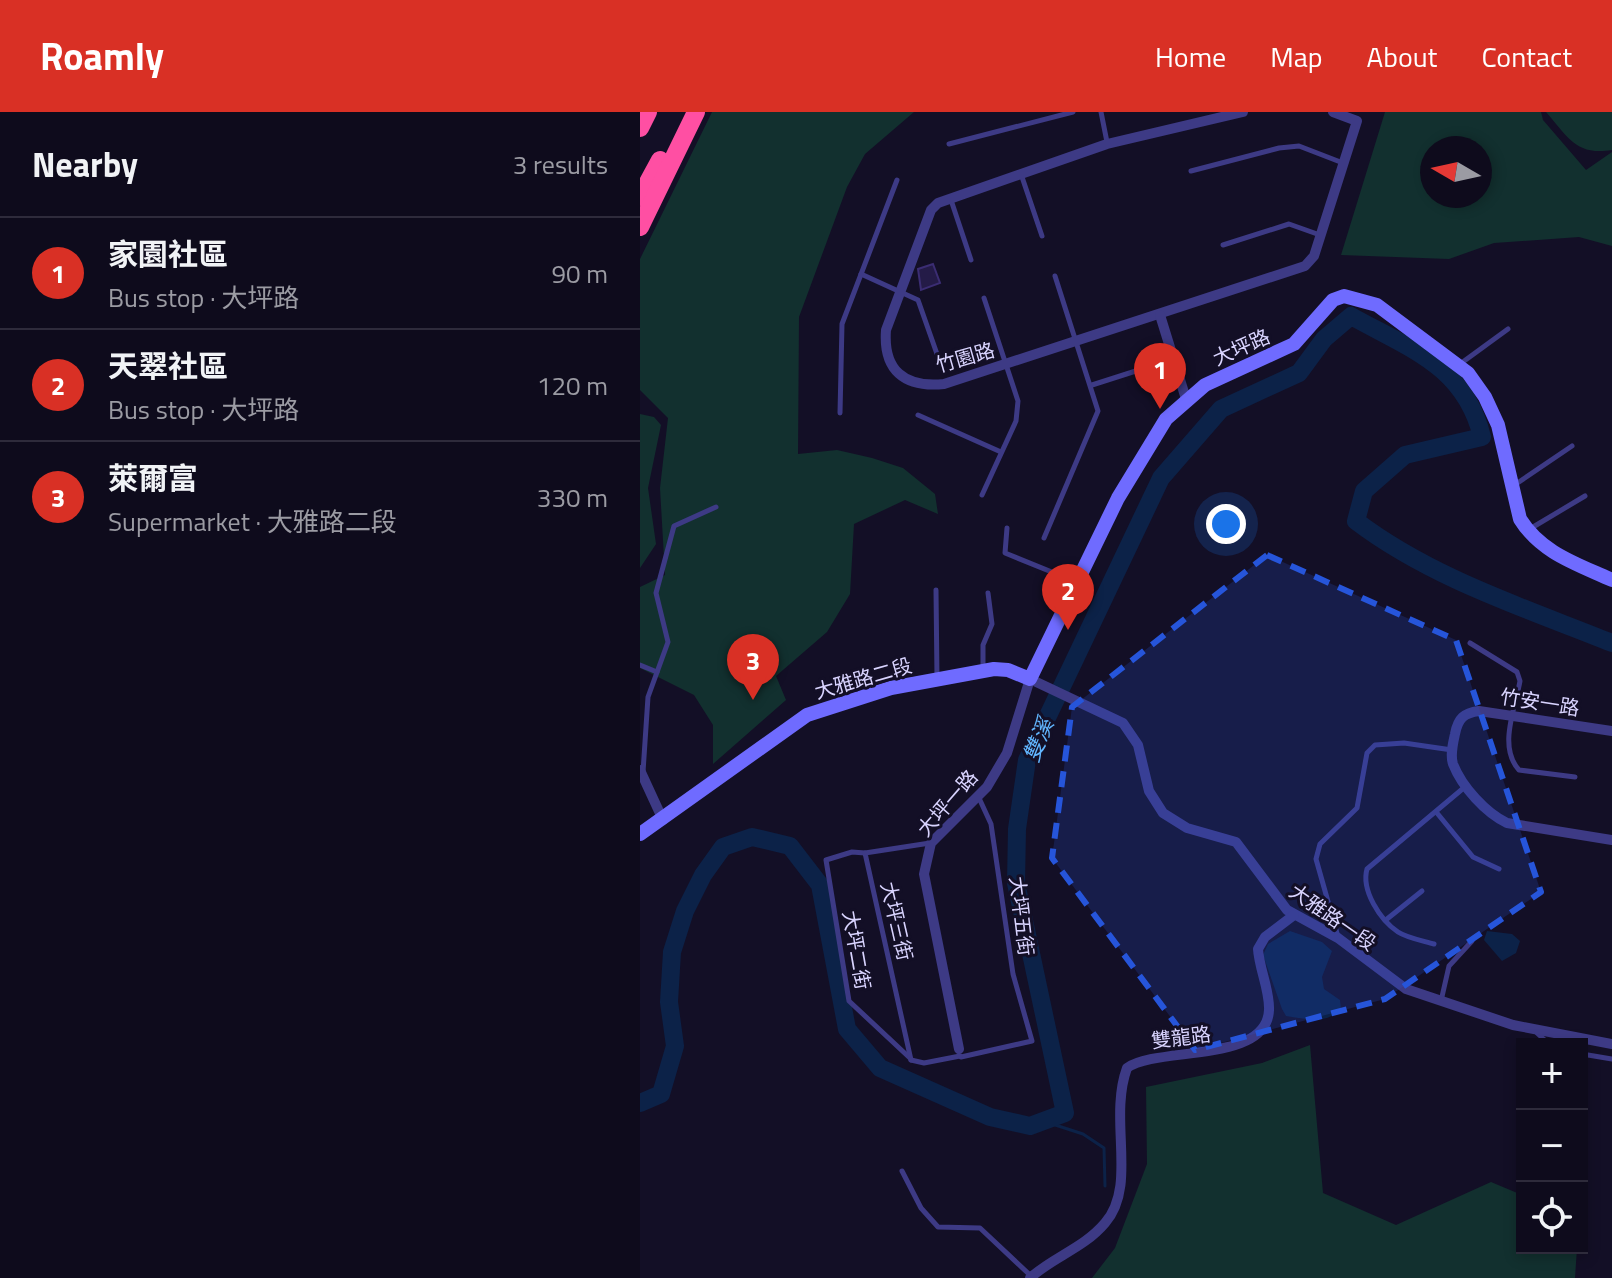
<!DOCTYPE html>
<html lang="en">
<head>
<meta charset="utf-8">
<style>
  :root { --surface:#0e0b1c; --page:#171425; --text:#f1f3f6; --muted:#9b9ba3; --line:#2e2b3b; --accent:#d93025 }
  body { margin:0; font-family:"Titillium Web","Noto Sans TC",sans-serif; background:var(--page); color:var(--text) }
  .controls { position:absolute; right:24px; bottom:24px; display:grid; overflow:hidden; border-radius:0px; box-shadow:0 4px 12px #0003 }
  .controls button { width:72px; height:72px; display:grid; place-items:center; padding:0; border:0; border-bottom:2px solid var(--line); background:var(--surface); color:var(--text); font:40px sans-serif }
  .compass { position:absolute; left:780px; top:24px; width:72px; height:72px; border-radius:50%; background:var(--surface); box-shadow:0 4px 12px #0003; rotate:279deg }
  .you { position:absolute; left:586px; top:412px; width:28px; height:28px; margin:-20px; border:6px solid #fff; border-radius:50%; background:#1a73e8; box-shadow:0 0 0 12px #1a73e833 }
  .badge { display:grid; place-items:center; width:52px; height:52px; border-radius:50%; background:var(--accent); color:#fff; font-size:26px; font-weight:700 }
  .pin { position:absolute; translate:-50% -66px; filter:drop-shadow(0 2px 4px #0008) }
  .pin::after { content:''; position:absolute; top:42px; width:28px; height:24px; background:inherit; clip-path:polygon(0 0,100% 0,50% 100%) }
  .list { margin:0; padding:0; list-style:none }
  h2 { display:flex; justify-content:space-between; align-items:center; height:104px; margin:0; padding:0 32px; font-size:34px }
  h2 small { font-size:26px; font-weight:400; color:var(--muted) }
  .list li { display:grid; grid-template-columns:52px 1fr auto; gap:24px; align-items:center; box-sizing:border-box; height:112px; padding:0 32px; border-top:2px solid var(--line) }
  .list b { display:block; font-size:30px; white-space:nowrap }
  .list p { margin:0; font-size:26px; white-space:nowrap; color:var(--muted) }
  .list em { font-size:26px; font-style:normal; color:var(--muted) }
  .icon { flex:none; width:44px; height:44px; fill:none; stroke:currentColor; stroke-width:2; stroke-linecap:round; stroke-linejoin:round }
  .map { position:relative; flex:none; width:972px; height:1166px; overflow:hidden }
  header { display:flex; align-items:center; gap:48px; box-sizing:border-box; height:112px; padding:0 40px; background:var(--accent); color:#fff }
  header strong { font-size:38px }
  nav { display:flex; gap:44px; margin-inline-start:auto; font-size:28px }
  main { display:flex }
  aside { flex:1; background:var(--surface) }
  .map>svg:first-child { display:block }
  .green { fill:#12302f; fill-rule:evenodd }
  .water { fill:#0c2248 }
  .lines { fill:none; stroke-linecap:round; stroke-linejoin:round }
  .stream { stroke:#0c2248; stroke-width:3 }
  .river { stroke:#0c2248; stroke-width:18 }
  .building { fill:#241b47; stroke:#3b2d73; stroke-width:2 }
  .lane { stroke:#3d3a85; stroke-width:5 }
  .street { stroke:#3d3a85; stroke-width:10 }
  .secondary { stroke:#6f6bff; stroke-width:14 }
  .highway { stroke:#ff4fa3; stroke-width:18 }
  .marked { fill:#2655da; fill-opacity:0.2; stroke:#2655da; stroke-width:6; stroke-dasharray:16 10; stroke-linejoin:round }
  .labels { text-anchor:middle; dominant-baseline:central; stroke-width:6; stroke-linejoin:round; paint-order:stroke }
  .street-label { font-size:20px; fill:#d9d4ff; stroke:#130f26 }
  .water-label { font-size:22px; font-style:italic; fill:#62b6ff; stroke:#130f26 }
</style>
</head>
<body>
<header>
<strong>Roamly</strong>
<nav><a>Home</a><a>Map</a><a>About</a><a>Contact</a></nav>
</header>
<main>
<aside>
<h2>Nearby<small>3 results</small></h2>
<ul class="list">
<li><span class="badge">1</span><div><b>家園社區</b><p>Bus stop · 大坪路</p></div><em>90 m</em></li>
<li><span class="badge">2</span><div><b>天翠社區</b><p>Bus stop · 大坪路</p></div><em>120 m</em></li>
<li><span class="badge">3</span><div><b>萊爾富</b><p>Supermarket · 大雅路二段</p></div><em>330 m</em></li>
</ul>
</aside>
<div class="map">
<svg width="972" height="1166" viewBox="0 0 972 1166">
  <rect width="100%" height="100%" fill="#130f26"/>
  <g class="green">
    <polygon points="72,0 274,0 225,42 207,75 159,205 158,342 197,338 232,346 263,356 295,382 298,402 265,388 214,412 210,482 187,520 136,564 146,588 73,652 73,613 54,583 0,556 0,475 25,463 20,376 28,306 0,278 0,147"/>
    <path d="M745,0H901L903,8L946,58L972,40V134L939,125L854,131L809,147L701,143ZM840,36V84H792V36Z"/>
    <path d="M906,0H972V38C936,44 928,25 906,0Z"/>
    <polygon points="0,302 14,305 21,313 8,376 16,432 0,456"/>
    <polygon points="670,933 683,1081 756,1113 851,1070 882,1083 882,1136 937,1136 935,1166 452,1166 475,1136 507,1052 506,975 622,951"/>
  </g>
  <g class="water">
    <path d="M650,819L682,830L692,839L682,865L684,877L700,888L701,897C686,913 666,907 646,904L642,897L623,843L628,832Z"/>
    <polygon points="847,819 872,822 880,829 876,841 862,849 844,828"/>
  </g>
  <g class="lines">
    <polyline class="stream" points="403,1009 443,1022 464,1036 465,1074"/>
    <path class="river" d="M0,991L21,982L35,934L29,890L32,840L45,799L63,763L83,735L112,725L150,734L180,773L207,917L240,956L350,1005L390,1014L425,1001L376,771L377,717L387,648L521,366L581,297L659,261L684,227L711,204C770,237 825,254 842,325L765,343L724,379L716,409C791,466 885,496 972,531"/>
  </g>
  <polygon class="building" points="293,152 300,171 281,178 278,157"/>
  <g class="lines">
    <g class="lane">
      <polyline points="461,0 467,30"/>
      <polyline points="309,32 433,0"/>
      <polyline points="551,59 639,36 659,34 703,51"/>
      <polyline points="381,62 402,124"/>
      <polyline points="311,88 331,148"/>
      <polyline points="583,133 649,112 680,123"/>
      <polyline points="221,162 278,188 297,242"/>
      <polyline points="820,252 868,217"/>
      <polyline points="452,273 502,257"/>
      <polyline points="200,301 202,212 257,68"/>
      <polyline points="278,303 361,340"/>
      <polyline points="873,374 932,334"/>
      <polyline points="342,383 376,309 378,289 344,186"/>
      <polyline points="367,416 365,441 434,469"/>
      <polyline points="888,418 945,384"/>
      <polyline points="404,426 458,299 415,164"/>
      <polyline points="296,478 297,566"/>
      <path d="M830,531L877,560L880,569C875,597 858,635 879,658L935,665"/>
      <polyline points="0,553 17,560"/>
      <polyline points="343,558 343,533 352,512 348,481"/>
      <polyline points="3,660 8,585 28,530 16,481 34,414 76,395"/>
      <polyline points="797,701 833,745 859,757"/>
      <polyline points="225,741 212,740 186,748 209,889 271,947"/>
      <polyline points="747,807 782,779"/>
      <polyline points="698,825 676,747 680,732 717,696 727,641 735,633 764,631 812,638"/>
      <path d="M794,832C784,829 767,826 758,820C740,808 721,778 727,757L826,674"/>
      <polyline points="801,889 809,854 832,829"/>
      <polyline points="897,921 909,932"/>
      <polyline points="942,942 972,947"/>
      <polyline points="321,945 392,929 373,862 351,712 339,686"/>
      <polyline points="271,948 225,741 290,731"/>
      <polyline points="271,948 284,951 320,944"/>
      <polyline points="262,1059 281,1096 298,1115 340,1116 391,1164"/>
    </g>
    <g class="street">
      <path d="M603,0L467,32L298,91L291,98L246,218C243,258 264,276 304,272L665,154L674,144L717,9L693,0"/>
      <polyline points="520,203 546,287"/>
      <path d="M972,619L839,599C824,601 818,606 815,622C813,631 810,643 813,652C822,675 846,701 867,711L972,728"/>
      <polyline points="0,658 23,708"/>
      <polyline points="319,937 284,762 291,731 347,675 367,641 390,567 483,611 498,633 509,679 523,701 547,716 596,730 647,798 698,826 766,877 873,913 972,932"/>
      <path d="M390,1166C413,1145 444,1136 465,1111C498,1073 468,1008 487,956C517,934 627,952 629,898C630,879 619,856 618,837L625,825L654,803"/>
    </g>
    <path class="secondary" d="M0,722L167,603L251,576L354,557L368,558L390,567L478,386L526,307L565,273L654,232L693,188L704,184L737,193L828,261L845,285L858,313L880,407C901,441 937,452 972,468"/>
    <g class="highway">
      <polyline points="0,16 8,0"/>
      <polyline points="0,85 20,48"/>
      <polyline points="0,115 56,0"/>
    </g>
  </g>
  <path class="marked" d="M627,443L816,528L901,780L745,887L555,938L412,746L432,595Z"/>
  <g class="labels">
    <g class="street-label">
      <text transform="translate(601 235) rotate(-24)">大坪路</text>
      <text transform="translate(325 245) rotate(-16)">竹園路</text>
      <text transform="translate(223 566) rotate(-16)">大雅路二段</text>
      <text transform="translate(900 590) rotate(9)">竹安一路</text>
      <text transform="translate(307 691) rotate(-49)">大坪一路</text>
      <text transform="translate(382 804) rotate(83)">大坪五街</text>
      <text transform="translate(693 805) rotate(35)">大雅路一段</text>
      <text transform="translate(257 809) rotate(77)">大坪三街</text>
      <text transform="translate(217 838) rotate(80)">大坪二街</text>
      <text transform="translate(541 925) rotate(-7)">雙龍路</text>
    </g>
    <g class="water-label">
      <text transform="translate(398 628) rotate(-68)">雙溪</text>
    </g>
  </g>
</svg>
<div class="controls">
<button>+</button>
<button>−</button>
<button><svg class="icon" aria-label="locate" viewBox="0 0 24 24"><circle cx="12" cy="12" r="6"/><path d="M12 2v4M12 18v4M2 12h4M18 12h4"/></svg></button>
</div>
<svg class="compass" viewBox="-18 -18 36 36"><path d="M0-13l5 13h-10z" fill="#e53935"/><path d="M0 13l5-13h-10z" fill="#9b9ba3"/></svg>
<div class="you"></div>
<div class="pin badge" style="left:520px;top:297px">1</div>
<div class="pin badge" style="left:428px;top:518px">2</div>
<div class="pin badge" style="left:113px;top:588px">3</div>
</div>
</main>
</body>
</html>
